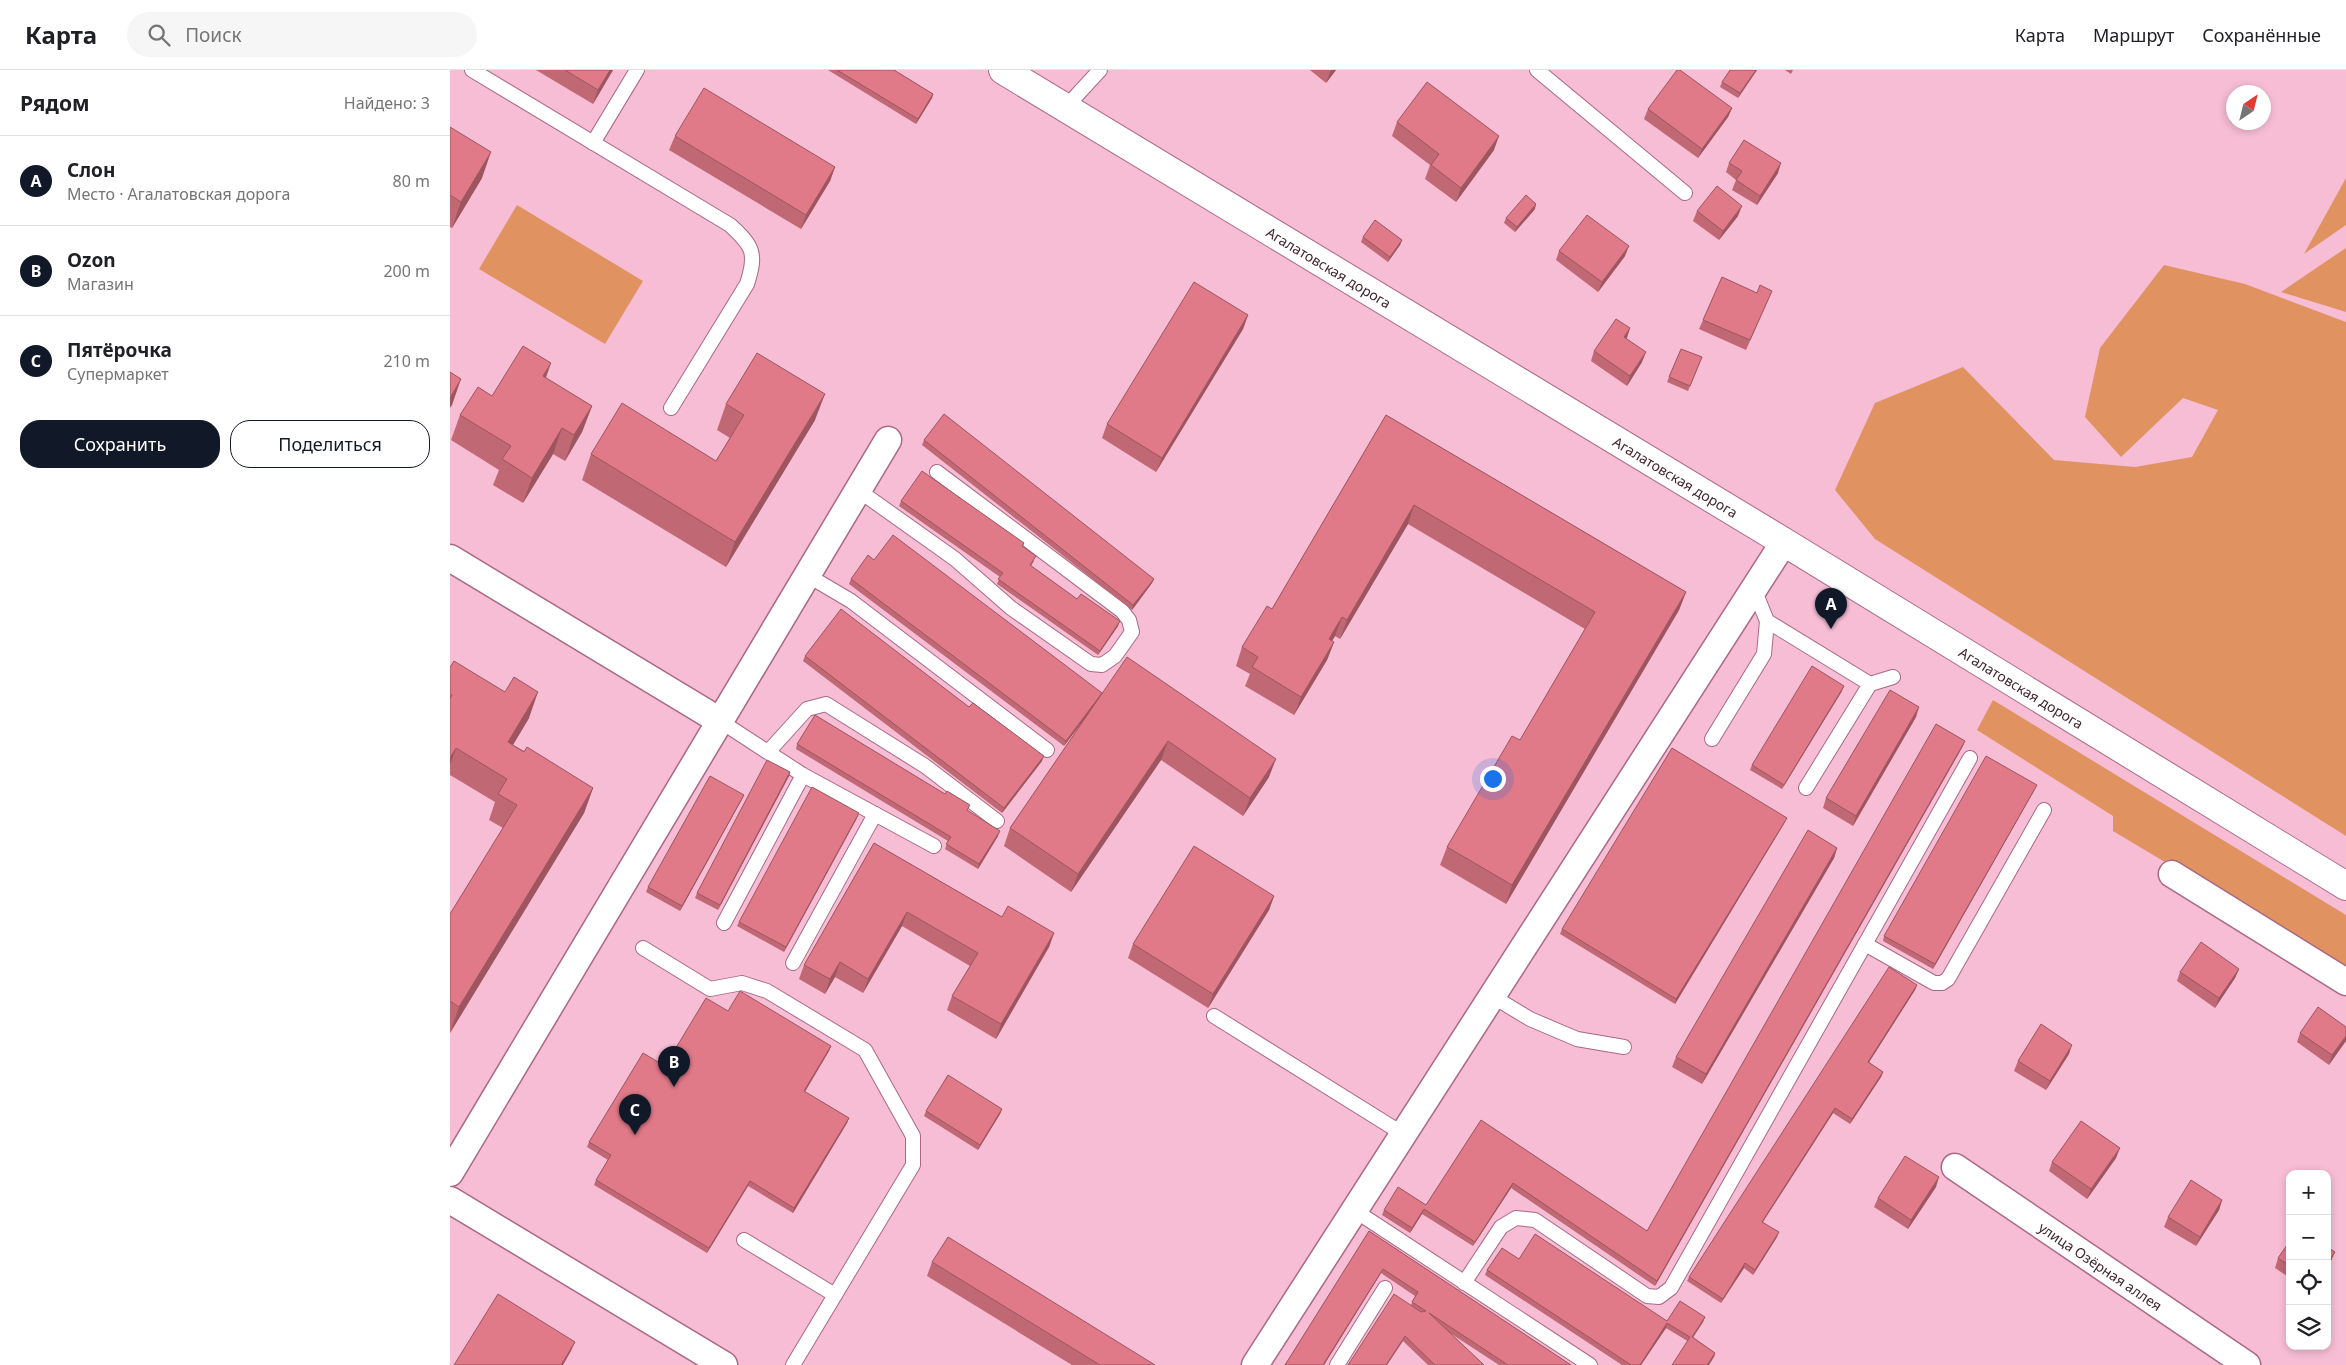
<!DOCTYPE html>
<html lang="ru">
<head>
<meta charset="utf-8">
<style>
  :root { --surface:#fff; --page:#f6f6f6; --text:#202124; --muted:#757577; --line:#e0e0e0; --accent:#111827 }
  body { margin:0; font-family:"Noto Sans",sans-serif; background:var(--page); color:var(--text) }
  .controls { position:absolute; right:15px; bottom:15px; display:grid; overflow:hidden; border-radius:10px; box-shadow:0 2px 8px #0003 }
  .controls button { width:45px; height:45px; display:grid; place-items:center; padding:0; border:0; border-bottom:1px solid var(--line); background:var(--surface); color:var(--text); font:25px sans-serif }
  .compass { position:absolute; left:1776px; top:15px; width:45px; height:45px; border-radius:50%; background:var(--surface); box-shadow:0 2px 8px #0003; rotate:35deg }
  .you { position:absolute; left:1042px; top:708px; width:18px; height:18px; margin:-12px; border:4px solid #fff; border-radius:50%; background:#1a73e8; box-shadow:0 0 0 8px #1a73e833 }
  .badge { display:grid; place-items:center; width:32px; height:32px; border-radius:50%; background:var(--accent); color:#fff; font-size:16px; font-weight:700 }
  .pin { position:absolute; translate:-50% -41px; filter:drop-shadow(0 1px 2px #0008) }
  .pin::after { content:''; position:absolute; top:26px; width:18px; height:15px; background:inherit; clip-path:polygon(0 0,100% 0,50% 100%) }
  .list { margin:0; padding:0; list-style:none }
  h2 { display:flex; justify-content:space-between; align-items:center; height:65px; margin:0; padding:0 20px; font-size:21px }
  h2 small { font-size:16px; font-weight:400; color:var(--muted) }
  .list li { display:grid; grid-template-columns:32px 1fr auto; gap:15px; align-items:center; box-sizing:border-box; height:90px; padding:0 20px; border-top:1px solid var(--line) }
  .list b { display:block; font-size:19px; white-space:nowrap }
  .list p { margin:0; font-size:16px; white-space:nowrap; color:var(--muted) }
  .list em { font-size:16px; font-style:normal; color:var(--muted) }
  .actions { display:flex; gap:10px; padding:15px 20px }
  .actions a { flex:1; padding:11px 0; border:1px solid var(--accent); border-radius:20px; text-align:center; font-size:18px; color:var(--accent) }
  .actions .main { background:var(--accent); color:#fff }
  .icon { flex:none; width:28px; height:28px; fill:none; stroke:currentColor; stroke-width:2; stroke-linecap:round; stroke-linejoin:round }
  .map { position:relative; flex:none; width:1896px; height:1295px; overflow:hidden }
  header { display:flex; align-items:center; gap:30px; box-sizing:border-box; height:70px; padding:0 25px; background:var(--surface); border-bottom:1px solid var(--line) }
  header strong { font-size:24px }
  nav { display:flex; gap:28px; margin-inline-start:auto; font-size:18px }
  .search { width:350px; height:45px; background:var(--page); display:flex; align-items:center; gap:12px; box-sizing:border-box; padding:0 18px; border-radius:28px; color:var(--muted); font-size:19px }
  main { display:flex }
  aside { flex:1; background:var(--surface) }
  .map>svg:first-child { display:block }
  .green { fill:#e09261 }
  .lines { fill:none; stroke-linecap:round; stroke-linejoin:round }
  .service-casing { stroke:#aa6885; stroke-width:16 }
  .minor-casing { stroke:#aa6885; stroke-width:29 }
  .secondary-casing { stroke:#aa6885; stroke-width:30 }
  .service { stroke:#fff; stroke-width:14 }
  .minor { stroke:#fff; stroke-width:26 }
  .secondary { stroke:#fff; stroke-width:28 }
  .wall { fill:#c16875 }
  .shaded-wall { fill:#9d555f }
  .building { fill:#e07988; stroke:#9d555f }
  .labels { text-anchor:middle; dominant-baseline:central; stroke-width:4; stroke-linejoin:round; paint-order:stroke }
  .street-label { font-size:14px; fill:#412531; stroke:#f7bdd5 }
</style>
</head>
<body>
<header>
<strong>Карта</strong>
<div class="search"><svg class="icon" aria-label="search" viewBox="0 0 24 24"><circle cx="10" cy="10" r="6"/><path d="M15 15l6 6"/></svg>Поиск</div>
<nav><a>Карта</a><a>Маршрут</a><a>Сохранённые</a></nav>
</header>
<main>
<aside>
<h2>Рядом<small>Найдено: 3</small></h2>
<ul class="list">
<li><span class="badge">A</span><div><b>Слон</b><p>Место · Агалатовская дорога</p></div><em>80 m</em></li>
<li><span class="badge">B</span><div><b>Ozon</b><p>Магазин</p></div><em>200 m</em></li>
<li><span class="badge">C</span><div><b>Пятёрочка</b><p>Супермаркет</p></div><em>210 m</em></li>
</ul>
<div class="actions"><a class="main">Сохранить</a><a>Поделиться</a></div>
</aside>
<div class="map">
<svg width="1896" height="1295" viewBox="0 0 1896 1295">
  <rect width="100%" height="100%" fill="#f7bdd5"/>
  <g class="green">
    <polygon points="1896,108 1896,155 1854,184"/>
    <polygon points="67,135 193,211 155,274 29,199"/>
    <polygon points="1896,178 1896,242 1831,222 1887,184"/>
    <polygon points="1714,195 1795,214 1896,252 1896,766 1425,469 1385,420 1425,333 1513,297 1604,390 1685,397 1742,387 1768,340 1733,328 1671,387 1635,347 1650,278"/>
    <polygon points="1543,630 1896,845 1896,900 1663,761 1663,746 1527,660"/>
  </g>
  <g class="lines">
    <g class="service-casing">
      <g id="service">
        <path d="M22,0L280,155C303,176 307,183 297,214L221,338"/>
        <polyline points="1087,0 1235,123"/>
        <polyline points="615,38 650,0"/>
        <polyline points="143,73 187,0"/>
        <polyline points="408,420 505,489 561,538 641,594 652,595 665,586 682,562 679,550 672,541 487,402"/>
        <polyline points="357,505 401,531 597,680"/>
        <polyline points="1317,551 1420,614 1443,607"/>
        <polyline points="270,651 353,705 484,776"/>
        <polyline points="1262,669 1314,584 1317,551 1304,519"/>
        <polyline points="318,682 357,639 376,634 475,696 547,751"/>
        <polyline points="1356,718 1420,614"/>
        <polyline points="274,853 353,705"/>
        <polyline points="1415,874 1484,913 1492,913 1498,909 1594,740"/>
        <polyline points="193,878 260,919 292,913 317,921 415,980 463,1066 463,1095 343,1295"/>
        <polyline points="343,893 425,744"/>
        <polyline points="1042,926 1080,949 1127,969 1174,977"/>
        <polyline points="764,946 953,1064"/>
        <polyline points="904,1140 1140,1295"/>
        <polyline points="294,1170 385,1225"/>
        <polyline points="1014,1213 1051,1157 1066,1148 1085,1150 1197,1226 1209,1227 1221,1218 1520,688"/>
        <polyline points="887,1295 935,1218"/>
      </g>
    </g>
    <g class="minor-casing">
      <g id="minor">
        <polyline points="0,488 270,651"/>
        <polyline points="1722,804 1896,912"/>
        <path id="s1" d="M1505,1097L1797,1295"/>
        <polyline points="0,1103 438,370"/>
        <polyline points="0,1130 274,1295"/>
        <polyline points="805,1295 1334,472"/>
      </g>
    </g>
    <g class="secondary-casing">
      <g id="secondary">
        <path id="s2" d="M553,0L1334,472L1896,816"/>
      </g>
    </g>
    <use href="#service" class="service"/>
    <use href="#minor" class="minor"/>
    <use href="#secondary" class="secondary"/>
  </g>
  <g class="wall">
    <polygon points="86,0 163,0 143,34"/>
    <polygon points="378,0 444,0 483,24 482,28 466,54"/>
    <polygon points="860,0 886,0 876,13"/>
    <polygon points="1307,0 1288,28 1270,17 1272,12"/>
    <polygon points="1335,0 1343,0 1341,4"/>
    <polygon points="1282,38 1278,47 1248,88 1194,49 1198,39"/>
    <polygon points="947,52 1044,80 1006,132 975,109 980,95 942,66"/>
    <polygon points="0,57 32,108 2,158 0,157"/>
    <polygon points="225,66 385,97 380,111 351,159 219,80"/>
    <polygon points="1279,93 1328,103 1307,135 1282,120 1286,110 1276,102"/>
    <polygon points="1085,139 1065,162 1054,153 1056,148"/>
    <polygon points="1247,141 1288,146 1269,170 1243,151"/>
    <polygon points="913,167 952,170 950,175 938,192 911,172"/>
    <polygon points="1109,181 1175,186 1148,222 1106,190"/>
    <polygon points="1307,223 1318,230 1296,280 1249,259 1253,250"/>
    <polygon points="798,245 793,259 706,402 652,368 657,354"/>
    <polygon points="1176,269 1192,292 1177,316 1141,291 1144,281"/>
    <polygon points="1231,279 1252,287 1238,321 1217,312"/>
    <polygon points="96,308 142,336 132,362 115,391 103,384 73,433 43,415 49,400 1,370 10,345 42,326"/>
    <polygon points="276,334 365,350 276,497 132,410 141,384 266,391 280,368 267,360"/>
    <polygon points="936,345 1236,522 1229,540 1056,834 990,795 997,777 1070,670 1135,559 958,454 890,569 885,566 882,571 884,572 877,590 844,645 795,616 800,604 786,596 792,577 822,539"/>
    <polygon points="474,370 704,509 702,513 682,540 472,375"/>
    <polygon points="451,431 574,473 573,477 584,491 581,496 627,529 668,556 648,585 547,514 550,507 449,436"/>
    <polygon points="424,490 652,623 819,707 793,746 711,690 621,822 554,776 560,758 637,646 614,676 399,514 401,509"/>
    <polygon points="355,586 519,637 592,691 552,743 353,591"/>
    <polygon points="0,597 79,648 63,675 143,718 134,743 0,963 0,844 53,758 39,750 45,732 0,705"/>
    <polygon points="1392,621 1332,719 1300,700 1302,695"/>
    <polygon points="1466,647 1403,756 1373,738 1376,728"/>
    <polygon points="347,674 518,741 548,766 528,799 495,779 498,771 346,679"/>
    <polygon points="1513,676 1205,1216 1061,1118 1023,1176 972,1144 960,1163 932,1145 934,1140 976,1135 1031,1050 1197,1161"/>
    <polygon points="340,702 339,706 268,840 245,828 247,823"/>
    <polygon points="1585,719 1483,899 1433,871 1434,866"/>
    <polygon points="294,725 292,729 230,841 196,822 198,817"/>
    <polygon points="407,748 334,882 287,856 289,852"/>
    <polygon points="1335,752 1225,934 1110,864 1112,859"/>
    <polygon points="424,773 552,847 604,863 599,877 546,969 497,940 502,926 520,896 452,856 413,923 385,907 375,924 349,909 354,895"/>
    <polygon points="1387,778 1384,788 1252,1014 1222,997 1226,987"/>
    <polygon points="824,826 819,840 758,938 678,888 683,874"/>
    <polygon points="1789,899 1785,908 1765,938 1727,911 1730,902"/>
    <polygon points="1467,915 1465,920 1419,992 1433,1002 1431,1007 1400,1054 1383,1043 1313,1152 1327,1167 1303,1205 1294,1198 1271,1233 1237,1211 1239,1207"/>
    <polygon points="278,941 381,976 379,981 355,1022 399,1048 397,1053 343,1143 298,1116 257,1183 144,1115 146,1110 158,1090 137,1077 139,1072"/>
    <polygon points="1896,957 1879,995 1847,972 1850,963"/>
    <polygon points="1619,984 1596,1020 1564,1001 1568,991"/>
    <polygon points="552,1039 550,1044 528,1080 474,1046 476,1041"/>
    <polygon points="1666,1088 1637,1129 1599,1101 1602,1092"/>
    <polygon points="1486,1117 1458,1159 1424,1137 1428,1128"/>
    <polygon points="1772,1130 1769,1140 1746,1176 1714,1157 1718,1147"/>
    <polygon points="919,1161 1121,1295 1049,1295 1000,1263 1034,1295 978,1295 953,1271 961,1235 965,1226 931,1203 874,1295 835,1295"/>
    <polygon points="1840,1171 1840,1208 1825,1198 1828,1188"/>
    <polygon points="1069,1189 1217,1251 1255,1247 1253,1252 1243,1267 1265,1283 1264,1287 1216,1258 1191,1295 1172,1295 1035,1205 1037,1200"/>
    <polygon points="482,1192 705,1295 622,1295 477,1206"/>
  </g>
  <g class="shaded-wall">
    <polygon points="160,0 163,0 143,34 148,20"/>
    <polygon points="881,0 886,0 876,13"/>
    <polygon points="1306,0 1307,0 1288,28 1290,23"/>
    <polygon points="483,24 482,28 466,54 468,49"/>
    <polygon points="1282,38 1278,47 1248,88 1252,79"/>
    <polygon points="1049,66 1044,80 1006,132 1011,118"/>
    <polygon points="41,82 32,108 2,158 11,132"/>
    <polygon points="1331,93 1328,103 1307,135 1310,126"/>
    <polygon points="385,97 380,111 351,159 356,145"/>
    <polygon points="1086,134 1085,139 1065,162 1067,157"/>
    <polygon points="1292,136 1288,146 1269,170 1273,161"/>
    <polygon points="952,170 950,175 938,192 940,187"/>
    <polygon points="1179,176 1175,186 1148,222 1152,212"/>
    <polygon points="798,245 793,259 706,402 712,388"/>
    <polygon points="1180,258 1177,268 1171,277 1174,267"/>
    <polygon points="1196,282 1192,292 1177,316 1180,306"/>
    <polygon points="101,293 92,319 93,306"/>
    <polygon points="11,309 2,335 0,338 0,328"/>
    <polygon points="375,324 365,350 276,497 285,472"/>
    <polygon points="142,336 132,362 115,391 124,365"/>
    <polygon points="112,358 103,384 73,433 82,408"/>
    <polygon points="964,435 958,454 890,569 897,550"/>
    <polygon points="704,509 702,513 682,540 683,535"/>
    <polygon points="1236,522 1229,540 1056,834 1062,815"/>
    <polygon points="892,547 885,566 872,587 879,569"/>
    <polygon points="670,551 668,556 648,585 650,581"/>
    <polygon points="884,572 877,590 844,645 851,627"/>
    <polygon points="1394,616 1392,621 1332,719 1334,715"/>
    <polygon points="88,622 79,648 49,698 58,672"/>
    <polygon points="652,623 650,628 614,676 616,671"/>
    <polygon points="1469,637 1466,647 1403,756 1406,746"/>
    <polygon points="718,671 711,690 621,822 628,804"/>
    <polygon points="1515,671 1513,676 1205,1216 1207,1211"/>
    <polygon points="6,678 0,695 0,688"/>
    <polygon points="594,686 592,691 552,743 554,738"/>
    <polygon points="826,689 819,707 793,746 800,728"/>
    <polygon points="340,702 339,706 268,840 270,835"/>
    <polygon points="1587,715 1585,719 1483,899 1485,894"/>
    <polygon points="143,718 134,743 0,963 9,937"/>
    <polygon points="294,725 292,729 230,841 232,836"/>
    <polygon points="409,743 407,748 334,882 336,877"/>
    <polygon points="1337,748 1335,752 1225,934 1226,929"/>
    <polygon points="550,761 548,766 528,799 529,794"/>
    <polygon points="1387,778 1384,788 1252,1014 1256,1004"/>
    <polygon points="824,826 819,840 758,938 763,924"/>
    <polygon points="457,842 452,856 413,923 418,909"/>
    <polygon points="604,863 599,877 546,969 551,954"/>
    <polygon points="390,892 385,907 375,924 380,909"/>
    <polygon points="1789,899 1785,908 1765,938 1769,928"/>
    <polygon points="1467,915 1465,920 1416,997 1418,992"/>
    <polygon points="1896,966 1896,971 1879,995 1882,985"/>
    <polygon points="1622,975 1619,984 1596,1020 1600,1011"/>
    <polygon points="381,976 379,981 352,1026 354,1021"/>
    <polygon points="1433,1002 1431,1007 1400,1054 1402,1049"/>
    <polygon points="1385,1038 1383,1043 1310,1156 1312,1152"/>
    <polygon points="552,1039 550,1044 528,1080 530,1075"/>
    <polygon points="399,1048 397,1053 343,1143 344,1138"/>
    <polygon points="1670,1078 1666,1088 1637,1129 1641,1119"/>
    <polygon points="1489,1107 1486,1117 1458,1159 1461,1150"/>
    <polygon points="300,1111 298,1116 257,1183 259,1178"/>
    <polygon points="1063,1113 1061,1118 1023,1176 1025,1172"/>
    <polygon points="1772,1130 1769,1140 1746,1176 1750,1167"/>
    <polygon points="974,1139 972,1144 960,1163 962,1158"/>
    <polygon points="1329,1162 1327,1167 1303,1205 1305,1200"/>
    <polygon points="1885,1182 1881,1191 1877,1197 1877,1193"/>
    <polygon points="1295,1193 1294,1198 1271,1233 1273,1229"/>
    <polygon points="933,1199 931,1203 874,1295 873,1295"/>
    <polygon points="1255,1247 1253,1252 1240,1272 1242,1267"/>
    <polygon points="1217,1253 1216,1258 1191,1295 1190,1295"/>
    <polygon points="955,1266 953,1271 937,1295 936,1295"/>
    <polygon points="125,1272 121,1281 113,1295 111,1295"/>
    <polygon points="1265,1283 1264,1287 1259,1295 1257,1295"/>
  </g>
  <g class="building">
    <polygon points="115,0 160,0 148,20"/>
    <polygon points="387,0 444,0 483,24 468,49"/>
    <polygon points="1227,0 1230,0 1282,38 1252,79 1198,39"/>
    <polygon points="1280,0 1306,0 1290,23 1272,12"/>
    <polygon points="977,12 1049,66 1011,118 981,95 989,84 947,52"/>
    <polygon points="254,18 385,97 356,145 225,66"/>
    <polygon points="0,57 41,82 11,132 0,125"/>
    <polygon points="1294,70 1331,93 1310,126 1286,110 1292,101 1279,93"/>
    <polygon points="1267,116 1292,136 1273,161 1247,141"/>
    <polygon points="1076,125 1086,134 1067,157 1056,148"/>
    <polygon points="1137,145 1179,176 1152,212 1109,181"/>
    <polygon points="925,150 952,170 940,187 913,167"/>
    <polygon points="1272,207 1307,223 1310,215 1322,221 1300,270 1253,250"/>
    <polygon points="744,212 798,245 712,388 657,354"/>
    <polygon points="1166,249 1180,258 1174,267 1196,282 1180,306 1144,281"/>
    <polygon points="73,276 101,293 93,306 142,336 124,365 112,358 82,408 52,389 61,376 10,345 28,317 42,326"/>
    <polygon points="1231,279 1252,287 1240,316 1219,307"/>
    <polygon points="307,283 375,324 285,472 141,384 172,333 266,391 294,345 276,334"/>
    <polygon points="0,302 11,309 0,328"/>
    <polygon points="494,344 704,509 683,535 474,370"/>
    <polygon points="936,345 1236,522 1062,815 997,777 1062,666 1070,670 1145,542 964,435 897,550 892,547 879,569 884,572 851,627 802,597 808,587 792,577 817,536 822,539"/>
    <polygon points="472,401 574,473 572,476 586,486 580,495 627,529 631,524 670,551 650,581 548,509 553,503 451,431"/>
    <polygon points="443,465 652,623 616,671 401,509 418,485 424,490"/>
    <polygon points="391,539 519,637 523,633 594,686 554,738 355,586"/>
    <polygon points="677,587 826,689 800,728 718,671 628,804 560,758"/>
    <polygon points="4,591 55,622 64,607 88,622 58,672 74,682 77,677 143,718 9,937 0,931 0,844 67,735 48,724 57,709 6,678 0,688 0,629 2,625 0,624 0,597"/>
    <polygon points="1362,596 1394,616 1334,715 1302,695"/>
    <polygon points="1440,620 1469,637 1406,746 1376,728"/>
    <polygon points="365,645 495,724 497,721 520,735 517,740 550,761 529,794 496,774 501,767 347,674"/>
    <polygon points="1486,654 1515,671 1207,1211 1063,1113 1025,1172 974,1139 962,1158 934,1140 948,1117 976,1135 1031,1050 1197,1161"/>
    <polygon points="1222,678 1337,748 1226,929 1112,859"/>
    <polygon points="1536,686 1587,715 1485,894 1434,866"/>
    <polygon points="317,690 340,702 270,835 247,823"/>
    <polygon points="260,706 294,725 232,836 198,817"/>
    <polygon points="362,717 409,743 336,877 289,852"/>
    <polygon points="1358,760 1387,778 1256,1004 1226,987"/>
    <polygon points="424,773 552,847 558,836 604,863 551,954 502,926 528,883 457,842 418,909 390,892 380,909 354,895"/>
    <polygon points="744,776 824,826 763,924 683,874"/>
    <polygon points="1751,872 1789,899 1769,928 1730,902"/>
    <polygon points="1439,897 1467,915 1418,992 1433,1002 1402,1049 1385,1038 1312,1152 1329,1162 1305,1200 1295,1193 1273,1229 1239,1207"/>
    <polygon points="290,921 381,976 354,1021 399,1048 344,1138 300,1111 259,1178 146,1110 161,1085 139,1072 193,983 215,996 256,928 278,941"/>
    <polygon points="1868,937 1896,957 1896,966 1882,985 1850,963"/>
    <polygon points="1591,954 1622,975 1600,1011 1568,991"/>
    <polygon points="498,1005 552,1039 530,1075 476,1041"/>
    <polygon points="1631,1051 1670,1078 1641,1119 1602,1092"/>
    <polygon points="1455,1086 1489,1107 1461,1150 1428,1128"/>
    <polygon points="1741,1110 1772,1130 1750,1167 1718,1147"/>
    <polygon points="919,1161 1121,1295 1058,1295 979,1243 1034,1295 985,1295 955,1266 936,1295 898,1295 944,1224 971,1242 976,1241 962,1232 968,1222 933,1199 873,1295 835,1295"/>
    <polygon points="1085,1164 1217,1251 1230,1231 1255,1247 1242,1267 1265,1283 1257,1295 1222,1295 1240,1267 1217,1253 1190,1295 1181,1295 1037,1200 1052,1178 1069,1189"/>
    <polygon points="498,1167 705,1295 650,1295 482,1192"/>
    <polygon points="1840,1171 1840,1196 1828,1188"/>
    <polygon points="1877,1177 1885,1182 1877,1193"/>
    <polygon points="48,1224 125,1272 111,1295 4,1295"/>
  </g>
  <g class="labels">
    <g class="street-label">
      <text stroke="none"><textPath href="#s2" startOffset="381">Агалатовская дорога</textPath></text>
      <text stroke="none"><textPath href="#s2" startOffset="786">Агалатовская дорога</textPath></text>
      <text stroke="none"><textPath href="#s2" startOffset="1191">Агалатовская дорога</textPath></text>
      <text stroke="none"><textPath href="#s1" startOffset="176">улица Озёрная аллея</textPath></text>
    </g>
  </g>
</svg>
<div class="controls">
<button>+</button>
<button>−</button>
<button><svg class="icon" aria-label="locate" viewBox="0 0 24 24"><circle cx="12" cy="12" r="6"/><path d="M12 2v4M12 18v4M2 12h4M18 12h4"/></svg></button>
<button><svg class="icon" aria-label="layers" viewBox="0 0 24 24"><path d="M12 4l9 5-9 5-9-5zM3 14l9 5 9-5"/></svg></button>
</div>
<svg class="compass" viewBox="-18 -18 36 36"><path d="M0-13l5 13h-10z" fill="#e53935"/><path d="M0 13l5-13h-10z" fill="#757577"/></svg>
<div class="you"></div>
<div class="pin badge" style="left:1381px;top:559px">A</div>
<div class="pin badge" style="left:224px;top:1017px">B</div>
<div class="pin badge" style="left:185px;top:1065px">C</div>
</div>
</main>
</body>
</html>
